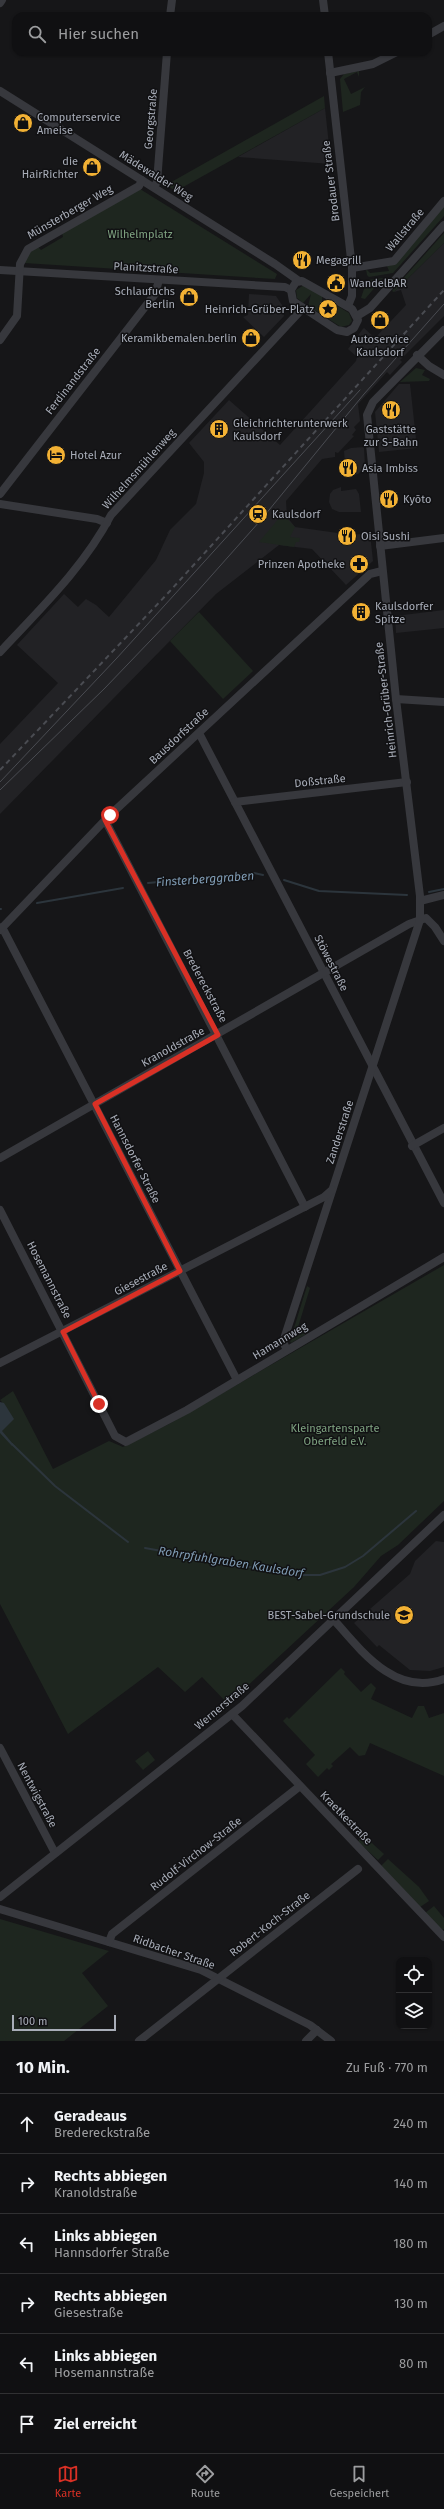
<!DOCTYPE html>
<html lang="de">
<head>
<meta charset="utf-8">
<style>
  :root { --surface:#101012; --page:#1e1e20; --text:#f1f3f6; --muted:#9c9d9f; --line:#303032; --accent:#d93025 }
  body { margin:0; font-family:"Fira Sans",sans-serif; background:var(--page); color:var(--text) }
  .controls { position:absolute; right:12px; bottom:12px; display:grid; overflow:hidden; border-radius:8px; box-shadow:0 1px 3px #0004 }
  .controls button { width:36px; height:36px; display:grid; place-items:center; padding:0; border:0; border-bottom:1px solid var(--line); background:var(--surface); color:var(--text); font:20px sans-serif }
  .scale { position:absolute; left:12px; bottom:10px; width:104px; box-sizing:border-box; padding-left:4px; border:2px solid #a8adb8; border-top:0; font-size:11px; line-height:14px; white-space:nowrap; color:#a8adb8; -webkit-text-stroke:3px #111113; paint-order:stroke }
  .stop { position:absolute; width:12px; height:12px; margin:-9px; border:3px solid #d93025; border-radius:50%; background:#fff }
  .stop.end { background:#d93025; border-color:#fff; box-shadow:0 1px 4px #0008 }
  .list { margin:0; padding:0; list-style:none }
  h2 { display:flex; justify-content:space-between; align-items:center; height:52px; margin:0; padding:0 16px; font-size:17px }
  h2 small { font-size:13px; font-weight:400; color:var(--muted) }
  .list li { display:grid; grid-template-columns:26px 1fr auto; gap:12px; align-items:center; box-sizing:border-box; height:60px; padding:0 16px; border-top:1px solid var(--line) }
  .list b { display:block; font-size:15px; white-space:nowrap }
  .list p { margin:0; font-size:13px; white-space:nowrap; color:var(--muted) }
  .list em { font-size:13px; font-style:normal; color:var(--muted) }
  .icon { flex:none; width:22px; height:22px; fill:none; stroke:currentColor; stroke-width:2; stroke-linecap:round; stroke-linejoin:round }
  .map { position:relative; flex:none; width:444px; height:2041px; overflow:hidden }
  .search { position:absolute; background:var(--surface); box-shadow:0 1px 3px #0004; left:12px; right:12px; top:12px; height:44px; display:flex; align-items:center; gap:10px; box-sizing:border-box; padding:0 14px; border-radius:12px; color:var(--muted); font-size:15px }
  .sheet { height:412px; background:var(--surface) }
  nav { display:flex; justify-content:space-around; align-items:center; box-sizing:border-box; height:56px; border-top:1px solid var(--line); background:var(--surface); font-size:11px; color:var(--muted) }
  nav a { display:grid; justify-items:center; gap:2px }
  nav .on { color:var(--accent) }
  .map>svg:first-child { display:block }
  .built { fill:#222225 }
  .green { fill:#1e261f }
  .water { fill:#2c353c }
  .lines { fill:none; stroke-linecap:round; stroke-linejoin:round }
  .stream { stroke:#2c353c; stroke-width:2 }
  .minor { stroke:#37383d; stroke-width:8 }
  .tram { stroke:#4a4c52; stroke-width:1 }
  .rail { stroke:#4a4c52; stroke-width:2; stroke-dasharray:5 4; stroke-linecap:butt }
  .route { stroke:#d93025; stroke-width:5 }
  .labels { text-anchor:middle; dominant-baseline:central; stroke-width:3; stroke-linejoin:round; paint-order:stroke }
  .poi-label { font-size:11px; fill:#a8adb8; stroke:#111113; text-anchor:start }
  .street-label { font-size:11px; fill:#a8adb8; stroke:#111113 }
  .park-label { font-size:11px; fill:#7fa381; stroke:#111113 }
  .water-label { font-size:12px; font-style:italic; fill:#7f9bb3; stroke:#111113 }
</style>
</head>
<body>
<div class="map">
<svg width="444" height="2041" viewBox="0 0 444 2041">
  <rect width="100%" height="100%" fill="#161618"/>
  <g class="built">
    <polygon points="325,108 331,164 238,157"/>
    <polygon points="444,243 444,316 400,360 402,362 390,375 387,372 358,404 360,421 354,427 356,430 352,435 354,436 338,453 335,452 335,457 322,459 286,501 287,517 295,527 352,535 370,533 373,561 346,585 312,549 279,545 216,594 0,814 0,744 58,683 17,645 64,594 78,607 86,599 96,605 109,617 156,560 170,530 196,504 204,473 204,462 189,443 229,400 280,445 356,361 357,357 348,349 362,330 364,328 375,338 406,305 401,290 394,292"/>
    <polygon points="249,294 276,296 284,308 282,309 284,316 264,337 243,317 248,315"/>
    <polygon points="399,384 410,384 417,448 379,452 375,412"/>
    <polygon points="364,447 365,467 358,474 346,476 344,451 351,448"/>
    <polygon points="341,487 341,491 356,489 359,494 361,512 339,512 332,509 329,502 330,494 333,490"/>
    <polygon points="444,610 444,628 396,633 395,616"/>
    <polygon points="436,1541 444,1542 444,1667 430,1671 410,1670 379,1645 377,1647 354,1623 410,1574 415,1561"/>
  </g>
  <g class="green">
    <polygon points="359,71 359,77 357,72 344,79 351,94 365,87 361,92 360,105 343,112 340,79 344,74"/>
    <polygon points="324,96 325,108 176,191 166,185"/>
    <polygon points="140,189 277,274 275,279 24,263 24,256 38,247 41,250 63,237 62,233"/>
    <polygon points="444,205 444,216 393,273 369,277 367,275 366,269 370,273 389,271 387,266 394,264"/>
    <polygon points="444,233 444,243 394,292 392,291"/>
    <polygon points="383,278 365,299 361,298 367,280"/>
    <polygon points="304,285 322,296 323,315 308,306 311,294 303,303 297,298 296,290"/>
    <polygon points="326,299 349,313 352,321 349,325 341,327 327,318"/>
    <polygon points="416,368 425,370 422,375 430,379 429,381 400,382"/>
    <polygon points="285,511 289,521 295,527 290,537 300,538 299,542 296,542 294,547 259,542"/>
    <polygon points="199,612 253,671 223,699 170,641"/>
    <polygon points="444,1265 444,1501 398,1545 381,1556 354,1587 228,1704 202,1677 185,1692 158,1667 68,1734 0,1604 0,1432 2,1402 0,1400 13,1391 53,1469 109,1441 123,1447 169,1424"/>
    <polygon points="307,1286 310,1288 295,1337 306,1331 305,1335 291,1343 290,1341"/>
    <polygon points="341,1668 345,1672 344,1674 361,1692 371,1683 376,1688 371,1699 412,1718 418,1706 424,1706 429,1718 444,1713 444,1776 370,1743 365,1755 359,1756 350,1747 331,1764 333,1766 329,1770 327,1768 318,1777 306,1764 315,1755 283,1721 287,1717 289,1719"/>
    <polygon points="148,1751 155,1760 143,1770 135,1761"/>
    <polygon points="362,1834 384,1854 378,1860 358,1842"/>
    <polygon points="388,1859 419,1887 429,1901 420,1907 381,1866"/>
    <polygon points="434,1906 444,1918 444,1929 442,1930 425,1913"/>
    <polygon points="0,1919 109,1951 82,1973 108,2006 64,2041 0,2041"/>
  </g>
  <polygon class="water" points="0,1402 4,1403 14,1419 2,1431 13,1444 12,1446 0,1433"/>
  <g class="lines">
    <g class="stream">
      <polyline points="284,880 319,891 407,895"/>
      <polyline points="148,883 254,873 263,875"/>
      <polyline points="429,892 444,889"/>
      <polyline points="37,903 123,888"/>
      <polyline points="0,909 1,909"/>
      <polyline points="12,1444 55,1486 128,1542"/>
      <polyline points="145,1548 294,1575 320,1575 345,1567 363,1556 416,1511"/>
    </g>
    <g class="minor">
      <polyline points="323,0 325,16"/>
      <polyline points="0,3 2,0"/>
      <polyline points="170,16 172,0"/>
      <polyline points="428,35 444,26"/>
      <polyline points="328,52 352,268 352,296 348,306"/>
      <polyline points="330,73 373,64 397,52"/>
      <polyline points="0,91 275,264 299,281"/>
      <polyline points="154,187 157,182 167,52"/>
      <polyline points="352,268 394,261 444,201"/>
      <polyline points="0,270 285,287 291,290"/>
      <polygon points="302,281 352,309 358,320 354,328 347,332 337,330 293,301 291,290 296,282"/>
      <polyline points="357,316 370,308 444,225"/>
      <polyline points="0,340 17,316 20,264 28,249 139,186 142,180"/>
      <polyline points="417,355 429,366 444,375"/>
      <polyline points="0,494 155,294 159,280"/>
      <polyline points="0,504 97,519 107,523"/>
      <polyline points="380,546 444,538"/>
      <path d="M0,652C40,609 84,567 111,515L303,308"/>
      <polyline points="396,699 444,702"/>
      <polyline points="199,733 444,1203"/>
      <polyline points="235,802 407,782"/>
      <polyline points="105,820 305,1207"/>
      <polyline points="420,901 444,895"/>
      <polyline points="2,927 237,1380"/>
      <polyline points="0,930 110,815 370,574 382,571"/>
      <polyline points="412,1146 444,1128"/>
      <polyline points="0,1158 409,924 426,918 435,927 444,941"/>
      <polyline points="0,1210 115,1436 126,1442 187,1410 444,1257"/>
      <polyline points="287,1350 283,1342 420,920 420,896 396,699 367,415 373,402 444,330"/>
      <polyline points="0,1363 324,1197 332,1190"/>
      <path d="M334,1620C362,1652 396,1697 444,1679"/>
      <polyline points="232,1714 444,1937"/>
      <polyline points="0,1748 55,1853"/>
      <polyline points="0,1897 242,1706 444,1515"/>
      <polyline points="0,1909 201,1970 310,2025 331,2041"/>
      <polyline points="109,1942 112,1934 300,1786"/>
      <polyline points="139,2041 358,1869"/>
      <polyline points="306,2041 317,2030"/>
    </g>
    <g class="tram">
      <polyline points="0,782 116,659 360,390"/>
      <polyline points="0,790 105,688 196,593 260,521 364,394 444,304"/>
    </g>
    <polyline class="rail" points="0,770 170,591 444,290"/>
  </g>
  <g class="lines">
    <polyline class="route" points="99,1404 63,1332 180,1271 95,1104 218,1035 105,820 110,815"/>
  </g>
  <defs>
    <g id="shop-disc" transform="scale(1)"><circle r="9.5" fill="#f2b134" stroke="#111113"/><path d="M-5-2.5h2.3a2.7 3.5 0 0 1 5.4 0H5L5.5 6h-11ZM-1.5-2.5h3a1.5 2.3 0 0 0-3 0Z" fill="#111"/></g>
    <g id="restaurant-disc" transform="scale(1)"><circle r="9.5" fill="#f2b134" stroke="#111113"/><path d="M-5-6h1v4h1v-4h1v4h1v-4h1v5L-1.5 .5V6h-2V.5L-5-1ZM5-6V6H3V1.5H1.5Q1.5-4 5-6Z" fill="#111"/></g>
    <g id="civic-disc" transform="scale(1)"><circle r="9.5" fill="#f2b134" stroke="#111113"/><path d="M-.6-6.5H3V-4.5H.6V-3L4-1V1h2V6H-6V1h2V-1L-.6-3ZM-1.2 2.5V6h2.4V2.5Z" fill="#111"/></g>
    <g id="sight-disc" transform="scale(1)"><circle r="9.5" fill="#f2b134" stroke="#111113"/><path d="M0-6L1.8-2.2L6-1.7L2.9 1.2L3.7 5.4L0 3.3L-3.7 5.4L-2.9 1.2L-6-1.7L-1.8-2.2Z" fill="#111"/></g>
    <g id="building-disc" transform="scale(1)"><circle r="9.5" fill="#f2b134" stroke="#111113"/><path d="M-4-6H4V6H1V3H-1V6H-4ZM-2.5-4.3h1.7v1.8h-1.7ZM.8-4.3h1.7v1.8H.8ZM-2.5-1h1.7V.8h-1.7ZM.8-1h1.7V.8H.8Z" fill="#111"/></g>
    <g id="hotel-disc" transform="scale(1)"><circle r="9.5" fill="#f2b134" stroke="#111113"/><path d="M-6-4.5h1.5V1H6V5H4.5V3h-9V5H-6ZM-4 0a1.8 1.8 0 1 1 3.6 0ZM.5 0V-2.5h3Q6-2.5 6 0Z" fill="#111"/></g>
    <g id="station-disc" transform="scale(1)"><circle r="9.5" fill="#f2b134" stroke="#111113"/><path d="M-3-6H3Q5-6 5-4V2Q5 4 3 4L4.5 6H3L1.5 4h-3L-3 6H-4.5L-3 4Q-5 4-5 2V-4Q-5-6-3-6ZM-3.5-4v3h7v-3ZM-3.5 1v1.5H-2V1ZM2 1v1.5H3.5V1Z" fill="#111"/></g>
    <g id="pharmacy-disc" transform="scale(1)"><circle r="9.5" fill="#f2b134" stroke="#111113"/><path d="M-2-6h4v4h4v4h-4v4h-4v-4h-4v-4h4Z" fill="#111"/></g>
    <g id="school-disc" transform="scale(1)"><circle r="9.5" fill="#f2b134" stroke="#111113"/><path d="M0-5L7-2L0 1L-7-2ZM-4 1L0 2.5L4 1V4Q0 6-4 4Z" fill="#111"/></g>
  </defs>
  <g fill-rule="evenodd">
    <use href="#shop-disc" x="23" y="123"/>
    <use href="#shop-disc" x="92" y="167"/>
    <use href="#restaurant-disc" x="302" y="260"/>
    <use href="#civic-disc" x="336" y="283"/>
    <use href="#shop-disc" x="189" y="297"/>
    <use href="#sight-disc" x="328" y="309"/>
    <use href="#shop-disc" x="380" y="320"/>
    <use href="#shop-disc" x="251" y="338"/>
    <use href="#restaurant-disc" x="391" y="410"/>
    <use href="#building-disc" x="219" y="429"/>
    <use href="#hotel-disc" x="56" y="455"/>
    <use href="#restaurant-disc" x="348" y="468"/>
    <use href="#restaurant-disc" x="389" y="499"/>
    <use href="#station-disc" x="258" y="514"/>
    <use href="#restaurant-disc" x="347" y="536"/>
    <use href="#pharmacy-disc" x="359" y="564"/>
    <use href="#building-disc" x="361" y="612"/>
    <use href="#school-disc" x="404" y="1615"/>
  </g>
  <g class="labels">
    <g class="poi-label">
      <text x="37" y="117">Computerservice<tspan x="37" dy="13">Ameise</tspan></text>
      <text x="78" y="161" text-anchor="end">die<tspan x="78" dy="13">HairRichter</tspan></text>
      <text x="316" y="260">Megagrill</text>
      <text x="350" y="283">WandelBAR</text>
      <text x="175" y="291" text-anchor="end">Schlaufuchs<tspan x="175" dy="13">Berlin</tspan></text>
      <text x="314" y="309" text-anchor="end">Heinrich-Grüber-Platz</text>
      <text x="237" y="338" text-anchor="end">Keramikbemalen.berlin</text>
      <text x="380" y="339" text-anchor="middle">Autoservice<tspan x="380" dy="13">Kaulsdorf</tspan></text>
      <text x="233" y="423">Gleichrichterunterwerk<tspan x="233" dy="13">Kaulsdorf</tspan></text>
      <text x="391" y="429" text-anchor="middle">Gaststätte<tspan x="391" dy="13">zur S-Bahn</tspan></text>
      <text x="70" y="455">Hotel Azur</text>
      <text x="362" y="468">Asia Imbiss</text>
      <text x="403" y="499">Kyōto</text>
      <text x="272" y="514">Kaulsdorf</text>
      <text x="361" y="536">Oisi Sushi</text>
      <text x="345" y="564" text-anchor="end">Prinzen Apotheke</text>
      <text x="375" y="606">Kaulsdorfer<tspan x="375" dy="13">Spitze</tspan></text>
      <text x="390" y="1615" text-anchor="end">BEST-Sabel-Grundschule</text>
    </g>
    <g class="street-label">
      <text transform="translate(151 119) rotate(-85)">Georgstraße</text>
      <text transform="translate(156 176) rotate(32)">Mädewalder Weg</text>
      <text transform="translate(331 181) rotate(-97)">Brodauer Straße</text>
      <text transform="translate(70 212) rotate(-30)">Münsterberger Weg</text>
      <text transform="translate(405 230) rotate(-50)">Wallstraße</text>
      <text transform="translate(146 268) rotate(3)">Planitzstraße</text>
      <text transform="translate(73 381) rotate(-52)">Ferdinandstraße</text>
      <text transform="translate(139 469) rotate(-48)">Wilhelmsmühlenweg</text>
      <text transform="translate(386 700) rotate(-97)">Heinrich-Grüber-Straße</text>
      <text transform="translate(179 736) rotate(-43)">Bausdorfstraße</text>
      <text transform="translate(320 781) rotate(-6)">Doßstraße</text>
      <text transform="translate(331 963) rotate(63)">Stöwestraße</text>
      <text transform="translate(205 986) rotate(62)">Bredereckstraße</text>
      <text transform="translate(173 1047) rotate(-29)">Kranoldstraße</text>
      <text transform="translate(340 1132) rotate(-72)">Zanderstraße</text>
      <text transform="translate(135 1159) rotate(63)">Hannsdorfer Straße</text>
      <text transform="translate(141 1279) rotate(-28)">Giesestraße</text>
      <text transform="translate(49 1280) rotate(63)">Hosemannstraße</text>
      <text transform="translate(280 1341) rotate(-31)">Hamannweg</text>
      <text transform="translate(222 1706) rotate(-40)">Wernerstraße</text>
      <text transform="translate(37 1795) rotate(62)">Nentwigstraße</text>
      <text transform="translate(346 1818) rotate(46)">Kraetkestraße</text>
      <text transform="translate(196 1854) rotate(-38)">Rudolf-Virchow-Straße</text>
      <text transform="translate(270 1924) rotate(-38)">Robert-Koch-Straße</text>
      <text transform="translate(174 1952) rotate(19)">Ridbacher Straße</text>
    </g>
    <g class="park-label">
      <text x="140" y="234">Wilhelmplatz</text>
      <text x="335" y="1428">Kleingartensparte<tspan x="335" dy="13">Oberfeld e.V.</tspan></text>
    </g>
    <g class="water-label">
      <text transform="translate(205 879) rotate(-4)">Finsterberggraben</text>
      <text transform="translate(231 1562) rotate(9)">Rohrpfuhlgraben Kaulsdorf</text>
    </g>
  </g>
</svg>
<div class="controls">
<button><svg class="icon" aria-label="locate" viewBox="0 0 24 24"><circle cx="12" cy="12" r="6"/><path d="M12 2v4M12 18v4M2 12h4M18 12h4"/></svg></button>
<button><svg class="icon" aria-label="layers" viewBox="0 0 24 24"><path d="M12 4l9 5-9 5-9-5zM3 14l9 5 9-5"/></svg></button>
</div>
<div class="scale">100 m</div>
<div class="stop" style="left:110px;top:815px"></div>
<div class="stop end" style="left:99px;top:1404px"></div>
<div class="search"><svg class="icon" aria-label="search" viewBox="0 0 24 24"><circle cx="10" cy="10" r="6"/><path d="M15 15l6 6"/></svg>Hier suchen</div>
</div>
<section class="sheet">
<h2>10 Min.<small>Zu Fuß · 770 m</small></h2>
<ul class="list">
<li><svg class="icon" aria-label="ahead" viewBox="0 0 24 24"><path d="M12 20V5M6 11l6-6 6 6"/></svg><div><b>Geradeaus</b><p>Bredereckstraße</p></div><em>240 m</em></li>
<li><svg class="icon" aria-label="right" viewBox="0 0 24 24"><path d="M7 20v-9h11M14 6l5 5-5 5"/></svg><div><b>Rechts abbiegen</b><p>Kranoldstraße</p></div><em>140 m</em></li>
<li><svg class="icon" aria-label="left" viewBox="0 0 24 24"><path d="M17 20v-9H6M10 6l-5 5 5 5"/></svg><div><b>Links abbiegen</b><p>Hannsdorfer Straße</p></div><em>180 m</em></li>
<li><svg class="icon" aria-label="right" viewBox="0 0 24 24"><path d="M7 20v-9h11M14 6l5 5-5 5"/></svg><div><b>Rechts abbiegen</b><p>Giesestraße</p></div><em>130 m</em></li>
<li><svg class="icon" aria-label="left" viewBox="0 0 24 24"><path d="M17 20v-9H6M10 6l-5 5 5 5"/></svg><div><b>Links abbiegen</b><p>Hosemannstraße</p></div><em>80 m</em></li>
<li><svg class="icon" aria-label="arrive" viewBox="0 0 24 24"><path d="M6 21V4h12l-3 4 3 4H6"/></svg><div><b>Ziel erreicht</b></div></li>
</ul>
</section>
<nav>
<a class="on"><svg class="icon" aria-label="map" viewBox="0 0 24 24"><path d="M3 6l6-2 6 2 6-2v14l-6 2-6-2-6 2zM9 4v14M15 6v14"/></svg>Karte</a>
<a><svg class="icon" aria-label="directions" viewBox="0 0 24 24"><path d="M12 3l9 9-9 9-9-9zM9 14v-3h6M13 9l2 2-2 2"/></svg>Route</a>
<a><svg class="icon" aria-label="saved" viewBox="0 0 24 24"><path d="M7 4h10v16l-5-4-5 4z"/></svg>Gespeichert</a>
</nav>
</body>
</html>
